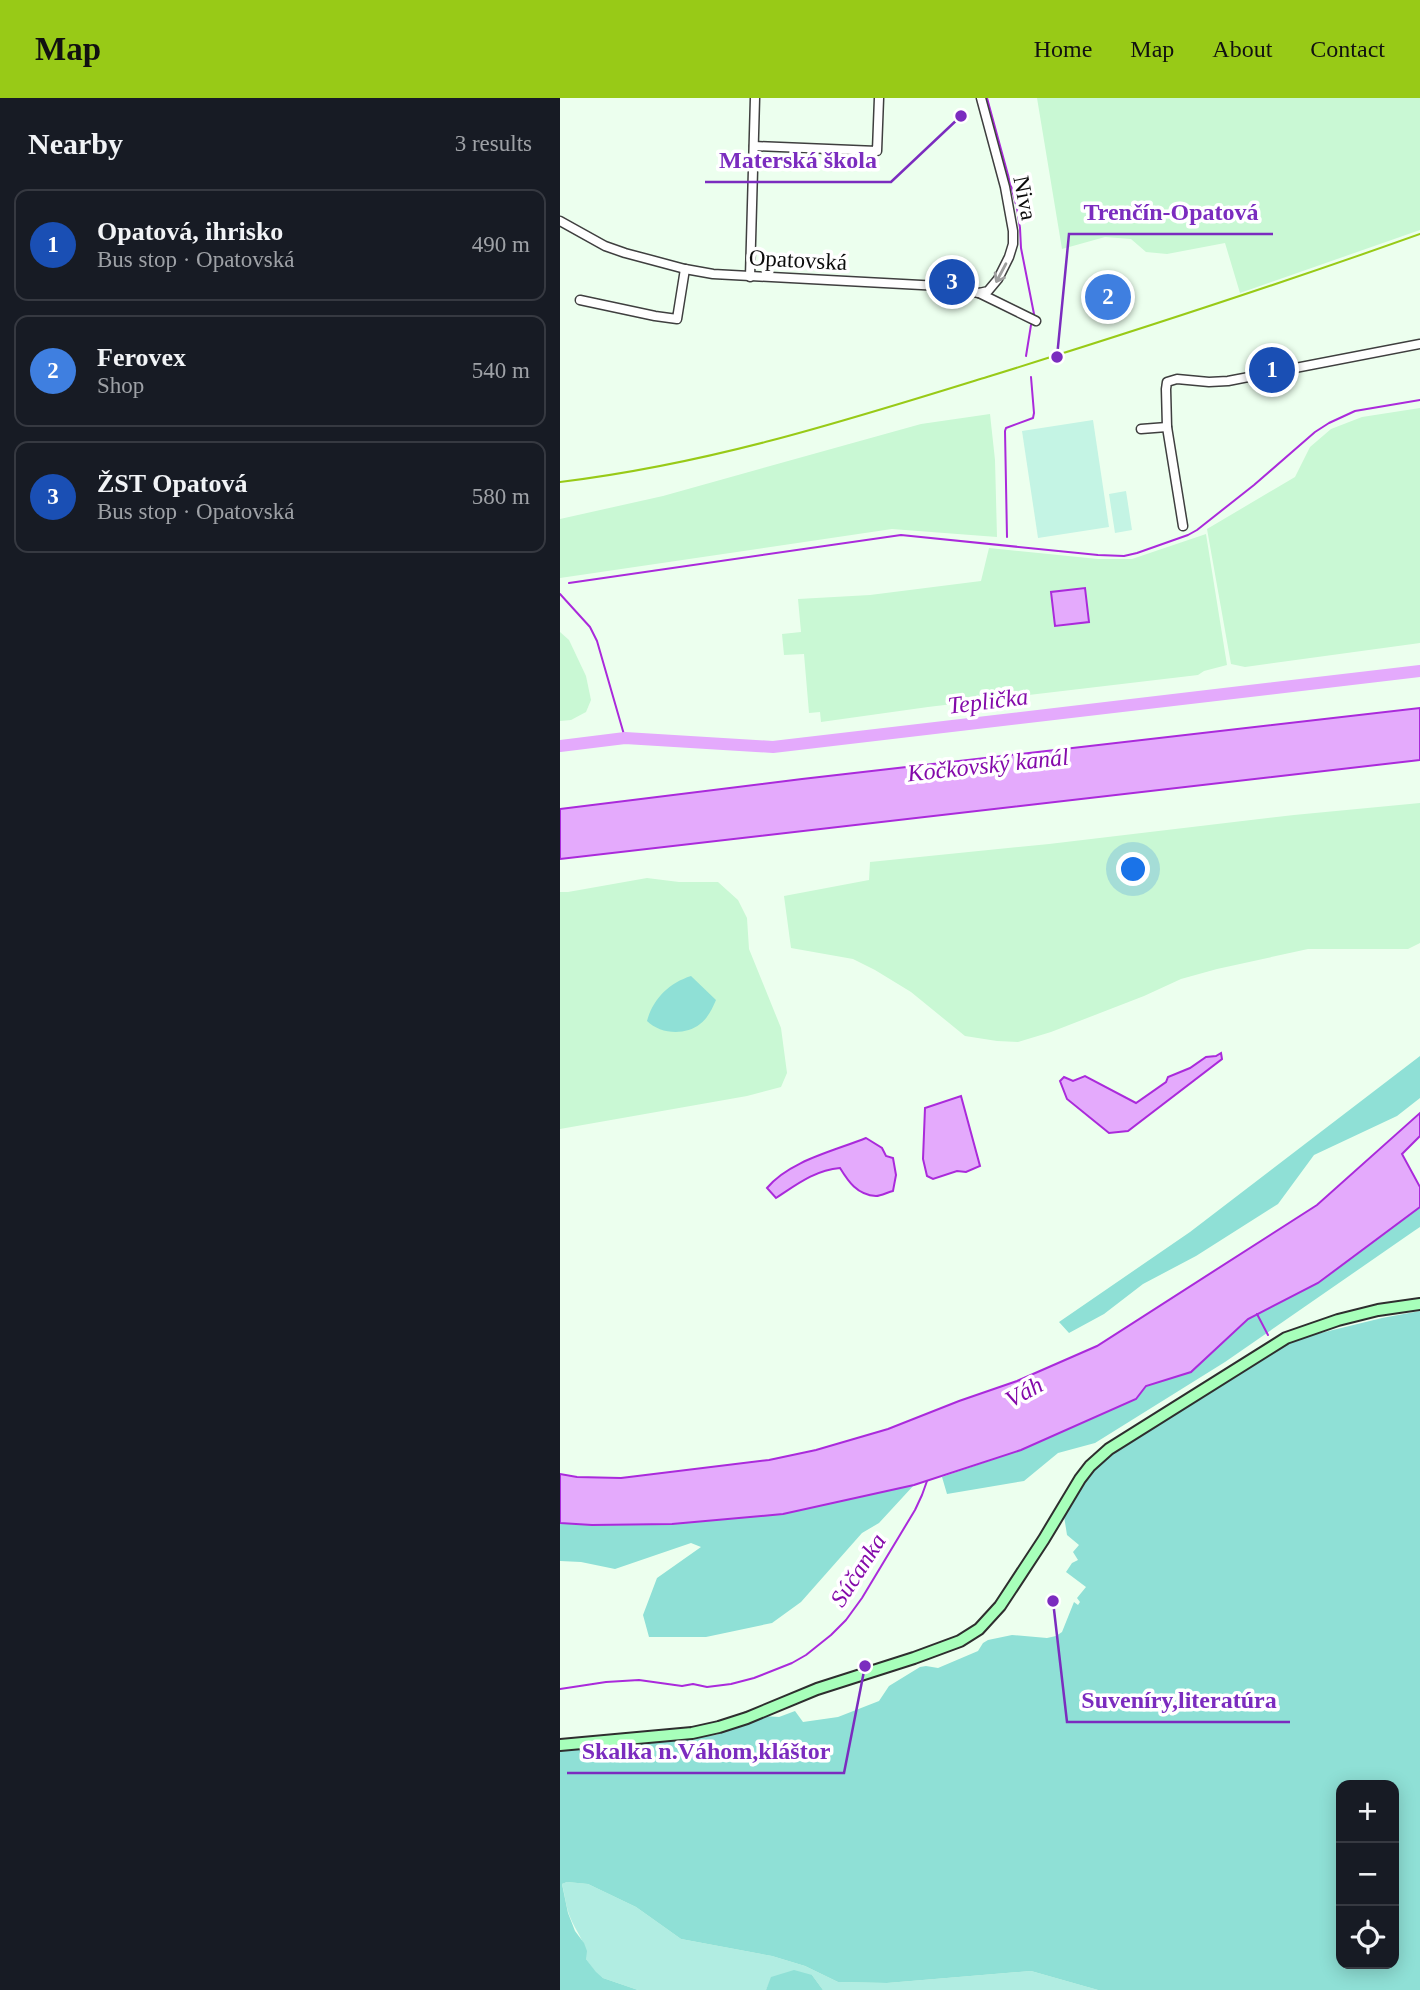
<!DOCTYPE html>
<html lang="en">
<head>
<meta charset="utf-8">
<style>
  :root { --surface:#171b24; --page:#242831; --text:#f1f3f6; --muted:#9ea1a6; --line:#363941; --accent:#98ca17 }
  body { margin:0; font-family:Georgia,serif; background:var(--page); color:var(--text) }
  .controls { position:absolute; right:21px; bottom:21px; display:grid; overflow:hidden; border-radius:14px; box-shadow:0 4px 18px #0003 }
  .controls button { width:63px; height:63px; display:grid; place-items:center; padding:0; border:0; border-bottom:2px solid var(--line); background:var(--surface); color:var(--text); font:35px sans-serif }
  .you { position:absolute; left:574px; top:772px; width:24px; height:24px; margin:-18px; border:5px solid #fff; border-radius:50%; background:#1a73e8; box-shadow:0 0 0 10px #1a73e833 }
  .badge { display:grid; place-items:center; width:46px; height:46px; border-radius:50%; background:var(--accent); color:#fff; font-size:23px; font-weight:700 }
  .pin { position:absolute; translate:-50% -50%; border:4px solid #fff; box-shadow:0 2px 7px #0006 }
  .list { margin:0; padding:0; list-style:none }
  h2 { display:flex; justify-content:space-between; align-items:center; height:91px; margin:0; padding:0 28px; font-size:30px }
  h2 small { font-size:23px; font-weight:400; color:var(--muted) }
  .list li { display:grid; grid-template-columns:46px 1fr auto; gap:21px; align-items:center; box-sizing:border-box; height:112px; margin:0 14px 14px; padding:0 14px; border:2px solid var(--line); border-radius:14px }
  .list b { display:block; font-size:26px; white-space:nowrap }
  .list p { margin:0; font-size:23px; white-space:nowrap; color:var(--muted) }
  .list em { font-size:23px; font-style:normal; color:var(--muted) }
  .icon { flex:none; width:38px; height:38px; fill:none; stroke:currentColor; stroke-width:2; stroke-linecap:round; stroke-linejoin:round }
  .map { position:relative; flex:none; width:860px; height:1892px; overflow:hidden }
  header { display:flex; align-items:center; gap:42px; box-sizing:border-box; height:98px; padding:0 35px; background:var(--accent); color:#111 }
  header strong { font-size:33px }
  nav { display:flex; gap:38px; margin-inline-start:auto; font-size:24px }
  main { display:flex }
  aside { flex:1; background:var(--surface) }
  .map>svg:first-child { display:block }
  .farmland { fill:#c9f8d4 }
  .green { fill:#b1ede2 }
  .forest { fill:#8fe0d6; fill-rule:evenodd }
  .pitch { fill:#c4f4e4 }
  .water { fill:#e4aafc; stroke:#aa2adb; stroke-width:2 }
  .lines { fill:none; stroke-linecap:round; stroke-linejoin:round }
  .stream { stroke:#aa2adb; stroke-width:2 }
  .river { stroke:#e4aafc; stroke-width:12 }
  .minor-casing { stroke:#3f3f3f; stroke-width:11 }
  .secondary-casing { stroke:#2e2e2e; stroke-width:14 }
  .minor { stroke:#fff; stroke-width:8 }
  .secondary { stroke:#a7ffba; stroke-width:10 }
  .rail { stroke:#98ca17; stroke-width:2 }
  .oneway { stroke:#9e9e9e }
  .labels { text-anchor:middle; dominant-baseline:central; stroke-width:7; stroke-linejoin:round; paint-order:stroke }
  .street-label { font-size:23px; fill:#0c0c0c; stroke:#fff }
  .water-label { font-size:24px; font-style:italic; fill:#840aaa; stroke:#fff }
  .leader { fill:none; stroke:#7b2cbf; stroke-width:2.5 }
  .callout-dot { fill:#7b2cbf; stroke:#fff; stroke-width:2.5 }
  .callout-label { font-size:24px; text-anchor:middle; font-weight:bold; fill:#7b2cbf; stroke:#fff; stroke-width:7; stroke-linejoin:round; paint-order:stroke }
</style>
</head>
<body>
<header>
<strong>Map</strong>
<nav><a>Home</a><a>Map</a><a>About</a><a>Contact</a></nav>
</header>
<main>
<aside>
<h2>Nearby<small>3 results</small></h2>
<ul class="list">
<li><span class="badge" style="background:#1a4fb4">1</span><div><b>Opatová, ihrisko</b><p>Bus stop · Opatovská</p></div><em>490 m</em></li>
<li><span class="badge" style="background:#3f7fe0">2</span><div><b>Ferovex</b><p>Shop</p></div><em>540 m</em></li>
<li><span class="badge" style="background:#1a4fb4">3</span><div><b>ŽST Opatová</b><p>Bus stop · Opatovská</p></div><em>580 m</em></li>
</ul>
</aside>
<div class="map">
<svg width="860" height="1892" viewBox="0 0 860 1892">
  <rect width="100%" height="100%" fill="#ecffee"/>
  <g class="farmland">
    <polygon points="477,0 860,0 860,132 680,195 665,145 607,156 586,154 571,141 545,139 502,151"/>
    <polygon points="860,310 860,545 685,569 671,566 647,431 735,379 750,349 771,331 802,319"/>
    <polygon points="430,316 435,362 437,439 332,431 0,480 0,421 103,398 361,326"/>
    <polygon points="646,436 667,567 644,573 638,577 368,609 261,624 260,614 249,615 244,556 224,557 222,536 241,534 238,501 310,497 421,483 429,450 538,461 572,461"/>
    <polygon points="0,534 9,542 26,578 31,602 26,614 11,622 0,623"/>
    <polygon points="860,705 860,845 848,851 748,851 657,871 621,881 584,898 491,934 458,944 437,943 405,938 351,894 315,872 293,861 231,850 224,798 309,782 310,764 489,746 734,717"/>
    <polygon points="87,780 119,784 158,784 178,802 187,820 189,851 221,930 227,975 221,989 187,998 0,1031 0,794 8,794"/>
  </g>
  <path class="green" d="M7,1784L28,1786L76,1809L121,1841L212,1858L245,1868L278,1884L327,1885L471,1873L538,1892H263L252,1877L212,1879L206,1892H78L43,1880L36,1875L26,1861C27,1845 16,1834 10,1819C6,1809 5,1797 2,1786Z"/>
  <g class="forest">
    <path d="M131,878L156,902C152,911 148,920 140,926C125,938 100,936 87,923C93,901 109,885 131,878Z"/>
    <polygon points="860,958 860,1000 837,1018 754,1057 718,1106 636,1158 583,1186 544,1216 509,1235 499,1224 630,1134"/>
    <polygon points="860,1109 860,1129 854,1133 665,1264 535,1345 498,1355 464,1383 387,1396 382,1379 461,1352 576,1301 586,1288 631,1274 688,1221 758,1185"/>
    <path d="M860,1213V1892H538L471,1873L327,1885L278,1884L245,1868L212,1858L121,1841L76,1809L28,1786L7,1784L2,1786L8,1815L15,1833L24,1845L27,1853L26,1861L36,1874L43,1880L78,1892H0V1653L156,1637L203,1618L219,1619L235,1613L243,1624L278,1619L319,1603L329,1588L360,1569L366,1568L378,1570L418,1553L423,1545L428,1542L452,1537L487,1540L496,1538L502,1534L514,1504L518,1507L520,1504L517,1500L526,1489L506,1474L512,1465L518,1462L513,1454L519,1447L507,1437L504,1418L519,1389L543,1359L732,1242L822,1220ZM781,1687H834V1866H781Z"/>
    <polygon points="354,1387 319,1425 302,1435 241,1504 212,1525 146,1539 89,1539 83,1517 97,1480 141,1449 131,1445 55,1471 21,1464 0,1463 0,1425 32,1427 112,1426 223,1416"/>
    <polygon points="234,1872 252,1877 263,1892 206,1892 211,1879"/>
  </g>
  <g class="pitch">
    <polygon points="533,322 549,429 478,440 462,333"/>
    <polygon points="566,393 572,432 555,435 549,396"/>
  </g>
  <g class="water">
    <polygon points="525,490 529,524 495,528 491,494"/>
    <polygon points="860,610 860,662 0,761 0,711 242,681"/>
    <polygon points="661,955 662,961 568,1033 549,1035 507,1001 500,983 504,979 513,983 525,978 576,1005 606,984 608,979 630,970 646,959 656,958"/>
    <polygon points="401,998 420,1068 406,1074 397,1073 373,1081 367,1078 363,1061 365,1010"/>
    <polygon points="860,1015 860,1038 842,1056 860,1089 860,1109 758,1185 688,1221 631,1274 586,1288 576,1301 461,1352 354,1387 223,1416 112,1426 32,1427 0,1425 0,1376 17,1379 61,1380 209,1362 256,1352 328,1331 399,1303 457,1283 537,1248 757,1107"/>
    <path d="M306,1040L322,1050L326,1058L333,1060L336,1077L333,1093C328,1094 321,1098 316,1098C297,1097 288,1083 280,1070C255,1072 236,1087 216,1100L207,1090C229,1063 274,1053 306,1040Z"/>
  </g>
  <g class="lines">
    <g class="stream">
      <polyline points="427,0 457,110 460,130 461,150 474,216"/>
      <polyline points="466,258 471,227"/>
      <polyline points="447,439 445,333 446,330 473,320 474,315 471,279"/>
      <polyline points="9,485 341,437 538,457 564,458 577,455 628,437 637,432 694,387 755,334 769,325 795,313 860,302"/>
      <polyline points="0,496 30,529 37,543 65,640"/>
      <polyline points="697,1216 708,1237"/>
      <polyline points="0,1591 46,1584 79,1582 122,1588 133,1586 147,1589 171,1586 194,1580 232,1565 246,1557 271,1537 286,1522 302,1500 355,1412 362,1397 367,1383"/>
    </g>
    <polyline class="river" points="0,648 65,640 213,649 860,573"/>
    <g class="minor-casing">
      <g id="minor">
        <polyline points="194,48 317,53 319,0"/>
        <polyline points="0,123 45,148 65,155 125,171 153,176 380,188 419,195 476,223"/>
        <polyline points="190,179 195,0"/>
        <polyline points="419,195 428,193 438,181 449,159 453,146 453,133 445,89 421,0"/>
        <polyline points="20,202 95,218 117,221 125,171"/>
        <polyline points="581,331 607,329"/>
        <polyline points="623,428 607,329 606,291 607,284 617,281 649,284 668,283 860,246"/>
      </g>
    </g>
    <g class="secondary-casing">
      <polyline id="secondary" points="0,1647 132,1635 159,1629 187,1620 257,1591 354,1560 400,1543 419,1531 440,1508 484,1441 520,1381 530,1368 549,1351 726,1240 778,1222 818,1212 860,1206"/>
    </g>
    <use href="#minor" class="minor"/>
    <use href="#secondary" class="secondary"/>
    <path class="rail" d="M0,384C149,366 285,323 427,279C572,234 717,187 860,136"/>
  </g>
  <defs><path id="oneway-shaft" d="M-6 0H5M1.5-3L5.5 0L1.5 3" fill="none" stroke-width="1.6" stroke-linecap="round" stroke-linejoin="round" transform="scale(1.75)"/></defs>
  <use class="oneway" href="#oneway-shaft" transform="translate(441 175) rotate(118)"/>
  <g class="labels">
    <g class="street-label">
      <text transform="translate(465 100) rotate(79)">Niva</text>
      <text transform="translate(238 162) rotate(3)">Opatovská</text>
    </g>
    <g class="water-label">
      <text transform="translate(428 603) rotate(-7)">Teplička</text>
      <text transform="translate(428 667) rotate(-6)">Kočkovský kanál</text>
      <text transform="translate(464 1294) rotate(-29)">Váh</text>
      <text transform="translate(298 1472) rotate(-57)">Súčanka</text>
    </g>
  </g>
  <path class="leader" d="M401 18L331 84H145M497 259L509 136H713M493 1503L507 1624H730M305 1568L284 1675H7"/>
  <g class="callout-dot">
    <circle cx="401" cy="18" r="7"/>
    <circle cx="497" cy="259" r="7"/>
    <circle cx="493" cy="1503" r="7"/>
    <circle cx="305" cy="1568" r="7"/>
  </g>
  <g class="callout-label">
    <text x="238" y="70">Materská škola</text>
    <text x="611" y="122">Trenčín-Opatová</text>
    <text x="619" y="1610">Suveníry,literatúra</text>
    <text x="146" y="1661">Skalka n.Váhom,kláštor</text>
  </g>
</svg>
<div class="controls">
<button>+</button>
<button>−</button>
<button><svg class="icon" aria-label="locate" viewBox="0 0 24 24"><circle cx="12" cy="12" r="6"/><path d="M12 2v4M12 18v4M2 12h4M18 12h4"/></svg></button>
</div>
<div class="you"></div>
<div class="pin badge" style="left:712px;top:272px;background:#1a4fb4">1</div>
<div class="pin badge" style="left:548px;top:199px;background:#3f7fe0">2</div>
<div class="pin badge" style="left:392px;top:184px;background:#1a4fb4">3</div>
</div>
</main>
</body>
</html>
